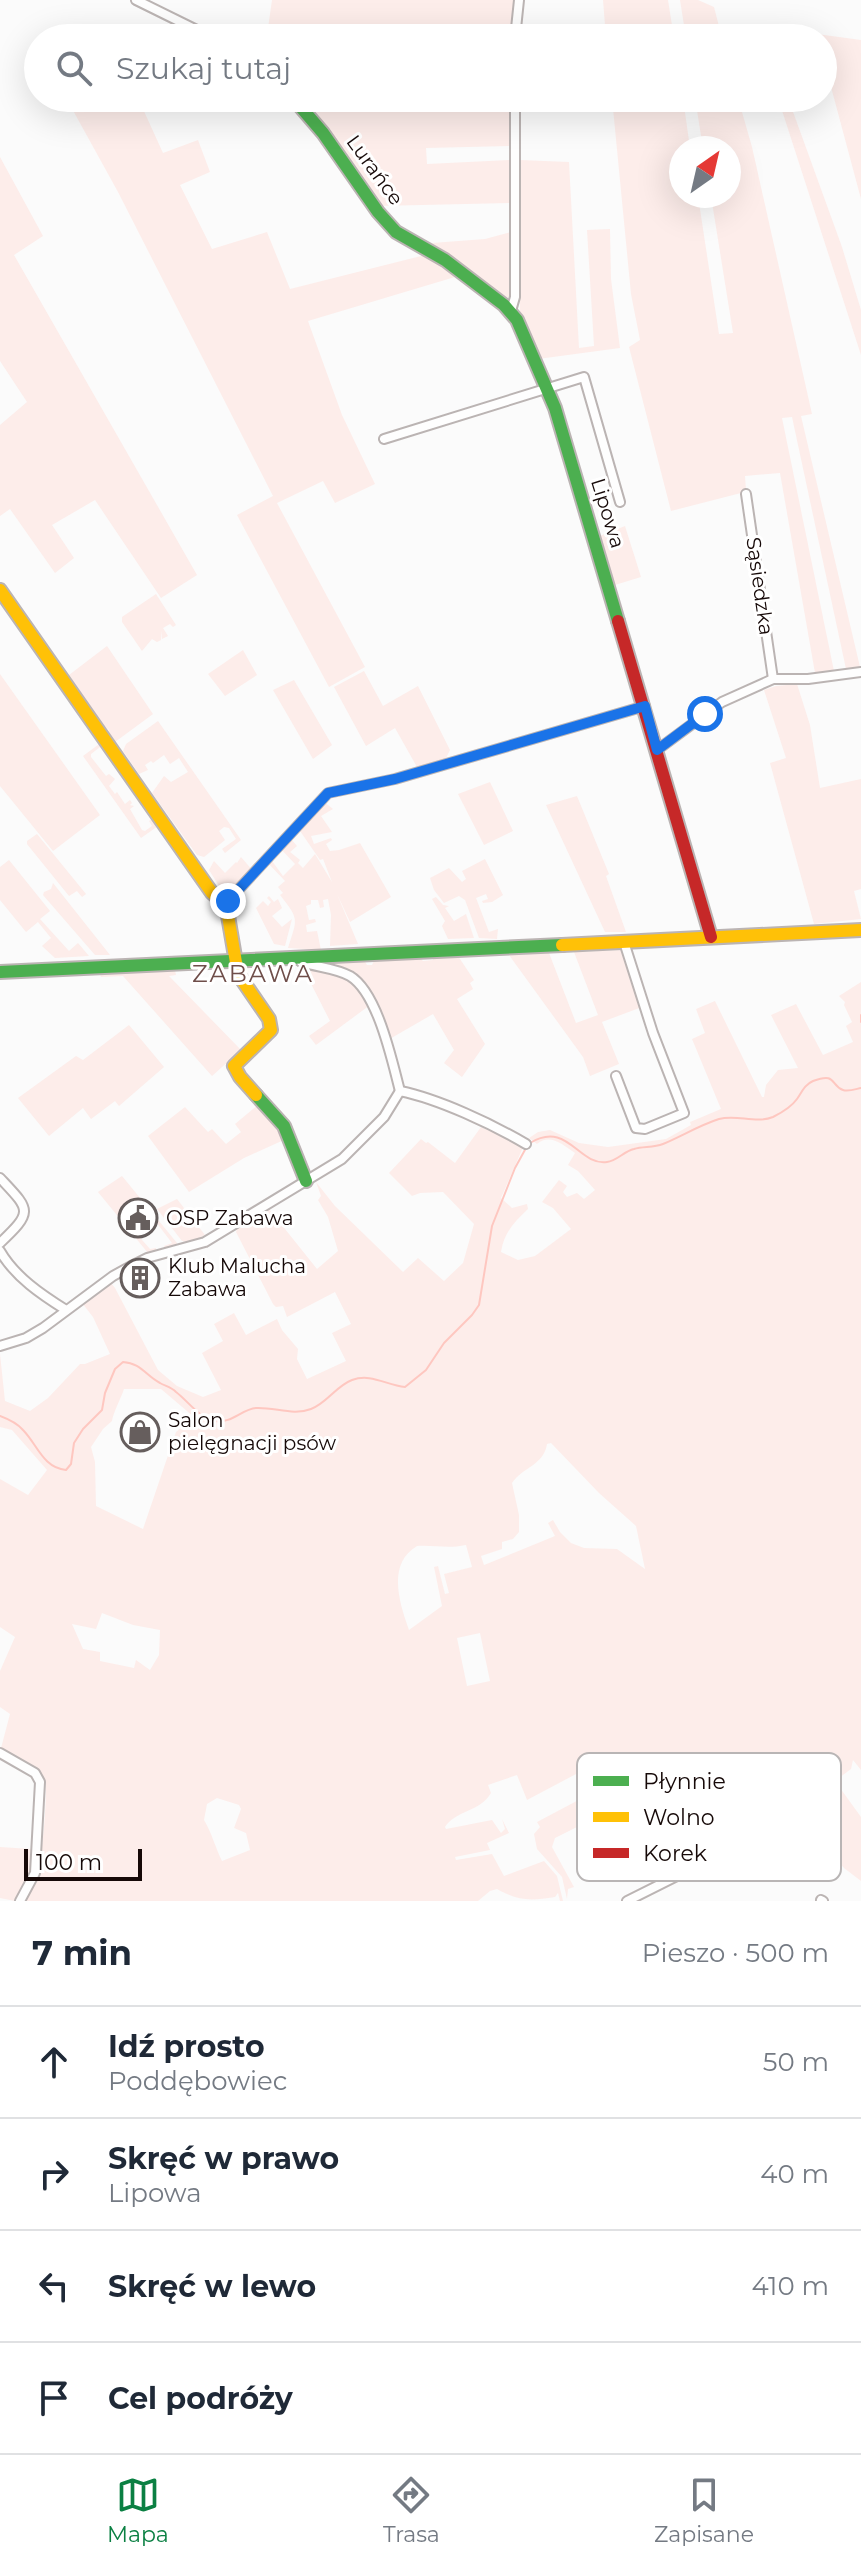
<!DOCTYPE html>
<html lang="pl">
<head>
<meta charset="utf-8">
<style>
  :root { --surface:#fff; --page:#f6f6f7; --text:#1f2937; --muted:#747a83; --line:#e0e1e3; --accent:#0b8043 }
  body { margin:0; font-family:Montserrat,sans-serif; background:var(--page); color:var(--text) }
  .compass { position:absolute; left:669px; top:136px; width:72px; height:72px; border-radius:50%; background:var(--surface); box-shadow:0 8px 32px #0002; rotate:34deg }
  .scale { position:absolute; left:24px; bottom:20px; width:118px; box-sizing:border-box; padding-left:8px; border:4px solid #160908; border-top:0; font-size:22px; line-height:28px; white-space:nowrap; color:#160908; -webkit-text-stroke:6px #fff; paint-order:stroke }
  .stop { position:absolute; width:24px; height:24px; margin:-18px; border:6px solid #1a73e8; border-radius:50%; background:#fff }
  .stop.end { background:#1a73e8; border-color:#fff; box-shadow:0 2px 8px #0008 }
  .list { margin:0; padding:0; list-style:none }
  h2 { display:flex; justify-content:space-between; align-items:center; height:104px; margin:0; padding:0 32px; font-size:34px }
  h2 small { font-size:26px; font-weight:400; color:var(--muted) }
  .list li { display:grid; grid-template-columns:52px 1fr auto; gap:24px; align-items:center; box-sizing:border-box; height:112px; padding:0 32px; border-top:2px solid var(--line) }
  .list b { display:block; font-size:30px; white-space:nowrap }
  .list p { margin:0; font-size:26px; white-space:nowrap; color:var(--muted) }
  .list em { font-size:26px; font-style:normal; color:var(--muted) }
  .icon { flex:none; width:44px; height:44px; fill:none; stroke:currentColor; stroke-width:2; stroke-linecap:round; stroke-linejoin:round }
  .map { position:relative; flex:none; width:861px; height:1901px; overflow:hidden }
  .search { position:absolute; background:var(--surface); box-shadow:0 8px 32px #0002; left:24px; right:24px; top:24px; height:88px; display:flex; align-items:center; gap:20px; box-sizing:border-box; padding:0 28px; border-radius:44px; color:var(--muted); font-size:30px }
  .sheet { height:552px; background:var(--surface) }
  nav { display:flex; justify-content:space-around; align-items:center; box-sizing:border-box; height:112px; border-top:2px solid var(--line); background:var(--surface); font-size:22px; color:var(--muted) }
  nav a { display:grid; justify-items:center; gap:4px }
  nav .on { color:var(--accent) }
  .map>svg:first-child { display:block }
  .green { fill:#fdedea; fill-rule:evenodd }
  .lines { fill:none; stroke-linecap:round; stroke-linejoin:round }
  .stream { stroke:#fec7c0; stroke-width:2 }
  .street-casing { stroke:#bbb4b3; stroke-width:12 }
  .fast-casing { stroke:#bbb4b3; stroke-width:16 }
  .slow-casing { stroke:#bbb4b3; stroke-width:16 }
  .jam-casing { stroke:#bbb4b3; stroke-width:16 }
  .street { stroke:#fefefe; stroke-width:8 }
  .fast { stroke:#4caf50; stroke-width:12 }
  .slow { stroke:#ffc107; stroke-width:12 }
  .jam { stroke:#c62828; stroke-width:12 }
  .route { stroke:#1a73e8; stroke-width:10 }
  .labels { text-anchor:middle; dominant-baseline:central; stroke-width:6; stroke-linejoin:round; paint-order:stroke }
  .street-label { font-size:20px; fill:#160908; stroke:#fff }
  .poi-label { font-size:20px; fill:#160908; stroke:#fff; text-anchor:start }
  .quarter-label { font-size:24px; letter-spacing:2px; fill:#6f4e4a; stroke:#fff }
  .key { fill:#fff; stroke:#b9b5b5; stroke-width:2 }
  .key-label { font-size:22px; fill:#160908 }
</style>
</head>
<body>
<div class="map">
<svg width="861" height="1901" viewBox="0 0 861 1901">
  <rect width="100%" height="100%" fill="#fbfbfb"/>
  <g class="green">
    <polygon points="272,0 516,0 513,38 261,38 268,28"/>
    <polygon points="603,0 668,0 674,38 606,38"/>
    <polygon points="680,0 698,0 714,7 722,38 686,38"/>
    <polygon points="817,34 861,40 861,199 823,57 823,38 818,38"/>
    <polygon points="86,98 138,98 163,153 198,140 210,172 180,185 212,249 267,232 290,289 425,255 455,277 308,321 342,415 375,484 335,503 323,481 277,503 365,667 329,687 237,515 273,496 118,192 70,105"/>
    <polygon points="298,98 352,98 352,100 466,98 512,101 511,146 426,148 427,164 509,160 510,203 378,206"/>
    <polygon points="612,98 683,98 690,148 681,148 681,196 698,196 719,334 733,333 711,196 729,196 729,148 703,148 695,98 738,98 752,147 812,414 801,416 860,667 846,669 792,417 782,418 834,671 815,673 780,473 745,476 746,490 741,493 671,511 629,347 640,340 631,294"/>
    <polygon points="778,98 788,98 842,247 861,310 861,355"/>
    <polygon points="0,157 43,236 14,255 197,575 161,598 95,500 52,525 74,558 55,573 10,509 0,516 0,425 27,402 0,361"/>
    <polygon points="520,160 569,162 579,348 594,346 587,230 610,229 611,279 620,348 538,359 520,319"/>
    <polygon points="511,232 510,297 504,299 454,261 411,234 432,243 485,239"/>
    <polygon points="625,526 641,577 615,585 597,537"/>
    <polygon points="156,594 176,625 173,627 170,624 163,628 168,636 162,639 162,631 161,640 157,642 152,639 142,651 122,622 122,617"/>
    <polygon points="107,646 153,714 115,742 108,733 109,730 102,724 69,675"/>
    <polygon points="243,650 257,675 225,696 208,674"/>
    <polygon points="364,671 383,706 418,686 450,750 445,760 417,767 395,728 366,746 334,687"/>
    <polygon points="0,674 100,815 53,851 0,786"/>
    <polygon points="294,680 332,745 313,759 273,690"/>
    <polygon points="797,684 810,725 820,788 861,779 861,889 854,891 861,919 814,924 770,763 786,758 764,690 776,686"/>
    <polygon points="158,721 241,840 225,853 222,849 236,839 229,828 224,827 219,831 225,840 204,857 197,855 152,793 164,776 171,782 188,772 179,758 170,764 164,755 153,763 151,761 145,765 148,770 139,774 123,751 126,744"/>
    <polygon points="102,742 104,744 91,754 91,757 106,776 109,774 115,779 109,786 115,794 117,792 125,804 130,800 132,803 130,805 134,806 130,809 142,830 145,831 152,826 149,821 155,817 158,826 141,838 83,756"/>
    <polygon points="490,782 513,831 484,845 458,794"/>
    <polygon points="577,796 609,874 606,876 626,932 605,932 546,805"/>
    <path d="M323,801L333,809L321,816L332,832L311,836L314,844L331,838L332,840L326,844L330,851L339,850L360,843L391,897L350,922L337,894L358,944L330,946L331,915L328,899L323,900L324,907L320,908L318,900H311V904L306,906L309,920L315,919L316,922L306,925L307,932L317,931L321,950L288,948C297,919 300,920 280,895L283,893L278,887L285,881L268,863L272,861L283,876L295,864L281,849L291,839L297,846L290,852L300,860L298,863L303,868L315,854L332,882L323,859L320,860L298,828Z"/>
    <polygon points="37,834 86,894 82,897 77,891 69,896 27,844 27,841"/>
    <polygon points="241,857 253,871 226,897 209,870 214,861 225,873 236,862 237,863"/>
    <polygon points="485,859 503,895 492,902 483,903 482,901 488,899 486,894 476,898 489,932 498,929 497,939 479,938 465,900 459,896 444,903 434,890 430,878 449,868 462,882 466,879 462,871"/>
    <polygon points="9,860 50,911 40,919 69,951 78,943 89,956 55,958 42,946 51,938 38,922 26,932 0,900 0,867"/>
    <polygon points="53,883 110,955 95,955 43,895 44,892 51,889"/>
    <polygon points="269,896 274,902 278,899 282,908 272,916 282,927 292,919 285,946 274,944 256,908 263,901 268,906 271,902 267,898"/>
    <polygon points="436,897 443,905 449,906 445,908 454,921 466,914 474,938 448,939 442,926 445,921 432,899"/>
    <polygon points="622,950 642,1007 602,1022 619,1064 590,1076 583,1057 509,955 549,953 576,1023 598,1015 574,952"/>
    <polygon points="418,956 423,961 433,960 433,956 458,956 474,980 470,983 473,989 457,999 485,1044 462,1077 444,1063 454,1050 433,1014 388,1040 364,988 317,962 364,960 367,965 372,965 375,959"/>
    <polygon points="302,966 348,978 354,981 370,1005 316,1045 309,1036 330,1021"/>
    <polygon points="175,970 176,975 169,976 241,1050 212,1076 123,976 101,977 100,974"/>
    <path d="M861,982V1770L853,1760L851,1769L835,1781L861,1817V1881L844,1868L823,1845L797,1873L758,1839L735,1861L728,1855L703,1806L700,1769H693L555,1838L552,1847L574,1887L568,1889L567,1899L562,1877L537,1849L534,1834L540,1827L537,1822L605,1786L595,1764L527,1800L517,1775L488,1785L491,1793C480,1812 456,1810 445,1827L446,1829L492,1820L501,1833L505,1829L502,1819L509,1833L487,1843L490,1850L455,1857L456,1860L492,1854L504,1876L544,1861L557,1876L563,1901H560L558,1893L555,1897C530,1901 518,1901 497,1889L490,1891L478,1901H21C27,1890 35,1878 39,1867C42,1852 49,1790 44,1778C37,1764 13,1758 0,1752L10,1714L0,1707V1671L15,1637L0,1627V1479L28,1495L47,1470L12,1430L0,1427V1354L5,1401L30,1411L48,1398L80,1364H85L110,1354L93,1317L82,1303L111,1283L115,1288L158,1370L177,1386L203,1397L221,1390L202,1353L223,1341L214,1324L234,1313L246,1335L277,1319L282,1330L298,1349L297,1359L307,1379L346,1361L332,1333L351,1324L335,1292L287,1317L283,1306L276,1307L273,1304L236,1232L237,1229L269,1209L317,1269L338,1251L328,1217L318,1200L321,1196L316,1182L335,1206L403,1272L418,1258L444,1281L463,1263L474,1224L443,1192L420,1193L412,1196L389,1173L421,1139L426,1143L428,1142L455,1163L481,1127L524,1145L501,1198L512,1208L527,1204L528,1209C514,1222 504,1233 501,1252L518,1260L535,1256L571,1229L553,1208L542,1202L559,1180L567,1186L563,1192L567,1197L577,1193L584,1199L595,1190L578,1171L568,1165L575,1153C563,1145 550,1133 537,1144L529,1138L538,1132L550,1130L579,1143L608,1147L666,1139L691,1125L690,1122L721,1109L692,1039L705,1033L696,1009L715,1001L762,1097H764L766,1085L778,1070L798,1068L771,1015L796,1004L823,1055L853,1042L846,1026L852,1022L844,1005L845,1002L839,996ZM124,1389H161L194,1417L176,1432L143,1529L96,1506L95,1462L91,1447L103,1429L112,1421C113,1413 121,1398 124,1389ZM551,1443L599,1493L636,1526L645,1569L617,1549L584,1548L571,1543L560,1532L553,1520L548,1523L555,1536L484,1565L481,1556L502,1549V1542L513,1539L519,1532V1515L512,1483C523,1467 544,1465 547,1444ZM466,1545L472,1567L444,1574L449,1593L445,1594L438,1566L434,1567L442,1606L409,1630C399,1602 387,1564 417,1546C435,1545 448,1549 466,1545ZM102,1613L133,1625L160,1630L159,1655L150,1670L136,1660L134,1668L100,1661V1652L83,1649L72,1624L96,1629ZM480,1633L490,1681L467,1686L457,1638ZM217,1798L239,1805L241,1809L234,1828L246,1833L250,1850L222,1861C215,1847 212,1833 204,1820L207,1804Z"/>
    <polygon points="129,1025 164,1067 119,1106 115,1101 91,1119 83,1108 49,1136 18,1098 76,1056 83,1060"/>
    <polygon points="259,1104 286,1139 244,1158 189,1192 148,1136 185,1107 208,1132 212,1129 226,1144 241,1132 235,1124"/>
    <polygon points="122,1176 177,1243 176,1246 165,1249 164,1246 172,1243 137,1197 134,1206 121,1216 150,1249 156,1248 156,1251 148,1253 98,1192"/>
    <polygon points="177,1199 205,1235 189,1243 182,1241 157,1209"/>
    <polygon points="0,1847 31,1849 31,1872 15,1901 0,1898"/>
  </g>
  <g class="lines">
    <g class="stream">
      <polyline points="861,1015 861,1022"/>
      <path d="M530,1143C568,1120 578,1166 607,1162C617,1161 624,1151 634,1149C643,1146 653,1148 663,1144C682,1136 700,1125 719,1119C737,1114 755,1124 773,1117C781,1113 792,1106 797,1099C802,1092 804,1085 813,1081C837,1072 830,1085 843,1090C848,1092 856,1089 861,1088"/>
      <path d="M0,1416C8,1419 17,1423 23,1430C37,1444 43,1468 66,1470L71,1464L74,1443L83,1429L102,1410L105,1393L115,1369L123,1362C141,1363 146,1376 160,1383C165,1386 171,1387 176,1392C189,1402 198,1417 215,1421C231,1424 242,1409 256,1408C275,1407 293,1416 311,1409C327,1403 336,1386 352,1380C371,1373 386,1385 405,1387L426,1370L444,1343L472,1315L479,1305L492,1226L515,1168L526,1148"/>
    </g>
    <g class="street-casing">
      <g id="street">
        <polyline points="136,0 213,38"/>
        <polyline points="515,38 519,0"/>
        <polyline points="511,311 515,297 515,98"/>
        <polyline points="384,439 584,377 620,502"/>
        <polyline points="746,494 773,679"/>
        <polyline points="657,750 722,702 773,679 808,679 861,672"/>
        <polyline points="225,904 328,793 395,779 645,706"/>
        <path d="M298,958L301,962C316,967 336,968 350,976C378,993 392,1061 400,1091"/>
        <polyline points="616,1076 636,1128 645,1129 684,1113 653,1033 624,942"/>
        <path d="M0,1178C30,1210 34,1211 0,1243"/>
        <path d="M0,1251C15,1277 42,1295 66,1310"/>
        <path d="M0,1346L26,1338L43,1328L113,1276L133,1265L147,1258L205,1242L342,1159L384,1117L400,1091C439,1099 492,1124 526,1144"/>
        <polyline points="0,1753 35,1773 40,1782 35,1873 20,1901"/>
        <polyline points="821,1900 823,1901"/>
        <polyline points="627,1901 699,1865"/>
      </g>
    </g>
    <g class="fast-casing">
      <g id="fast">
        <polyline points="293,98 323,133 378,212 396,232 445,260 504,305 517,320 555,408 618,621"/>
        <polyline points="0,972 562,945"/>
        <polyline points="256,1095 284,1126 306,1181"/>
      </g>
    </g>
    <g class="slow-casing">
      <g id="slow">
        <polyline points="0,590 212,893 225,904 227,910 238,974 269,1019 271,1030 234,1066 240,1077 256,1095"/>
        <polyline points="562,945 861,930"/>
      </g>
    </g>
    <g class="jam-casing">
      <polyline id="jam" points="618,621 711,937"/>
    </g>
    <use href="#street" class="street"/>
    <use href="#fast" class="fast"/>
    <use href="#slow" class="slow"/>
    <use href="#jam" class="jam"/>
  </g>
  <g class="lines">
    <polyline class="route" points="228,901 328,793 395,779 645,706 657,750 705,714"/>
  </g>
  <defs>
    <g id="civic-ring" transform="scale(2)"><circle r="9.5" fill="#fff" stroke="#665e5d" stroke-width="1.5"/><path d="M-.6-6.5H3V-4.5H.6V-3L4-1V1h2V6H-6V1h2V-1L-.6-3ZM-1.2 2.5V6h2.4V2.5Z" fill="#665e5d"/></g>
    <g id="building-ring" transform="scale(2)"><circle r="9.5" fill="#fff" stroke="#665e5d" stroke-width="1.5"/><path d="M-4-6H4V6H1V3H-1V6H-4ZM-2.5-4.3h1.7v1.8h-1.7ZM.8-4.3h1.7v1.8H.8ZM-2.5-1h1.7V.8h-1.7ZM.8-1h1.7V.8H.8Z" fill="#665e5d"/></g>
    <g id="shop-ring" transform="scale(2)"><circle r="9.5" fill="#fff" stroke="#665e5d" stroke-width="1.5"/><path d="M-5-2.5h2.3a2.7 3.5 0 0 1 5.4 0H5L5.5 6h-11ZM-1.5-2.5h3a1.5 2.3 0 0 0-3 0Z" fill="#665e5d"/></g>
  </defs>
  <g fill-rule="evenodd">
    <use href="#civic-ring" x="138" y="1218"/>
    <use href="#building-ring" x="140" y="1278"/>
    <use href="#shop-ring" x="140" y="1432"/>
  </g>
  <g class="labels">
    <g class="street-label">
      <text transform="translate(375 170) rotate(54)">Lurańce</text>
      <text transform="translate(608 513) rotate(73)">Lipowa</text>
      <text transform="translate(760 586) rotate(82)">Sąsiedzka</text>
    </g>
    <g class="poi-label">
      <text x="166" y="1218">OSP Zabawa</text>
      <text x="168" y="1266">Klub Malucha<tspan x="168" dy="23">Zabawa</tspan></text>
      <text x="168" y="1420">Salon<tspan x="168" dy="23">pielęgnacji psów</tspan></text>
    </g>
    <g class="quarter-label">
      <text x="253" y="973">ZABAWA</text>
    </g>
  </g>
  <rect x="577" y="1753" width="264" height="128" rx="12" class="key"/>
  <rect x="593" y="1776" width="36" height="10" fill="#4caf50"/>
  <rect x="593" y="1812" width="36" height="10" fill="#ffc107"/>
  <rect x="593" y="1848" width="36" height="10" fill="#c62828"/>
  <g class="key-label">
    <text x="643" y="1789">Płynnie</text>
    <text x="643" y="1825">Wolno</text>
    <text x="643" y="1861">Korek</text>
  </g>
</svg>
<svg class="compass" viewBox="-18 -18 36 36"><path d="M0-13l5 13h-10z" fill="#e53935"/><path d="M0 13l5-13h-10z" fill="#747a83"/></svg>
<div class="scale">100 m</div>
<div class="stop" style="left:705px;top:714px"></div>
<div class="stop end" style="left:228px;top:901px"></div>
<div class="search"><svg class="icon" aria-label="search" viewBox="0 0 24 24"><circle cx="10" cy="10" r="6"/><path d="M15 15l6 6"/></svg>Szukaj tutaj</div>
</div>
<section class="sheet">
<h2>7 min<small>Pieszo · 500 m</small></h2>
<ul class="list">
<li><svg class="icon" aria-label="ahead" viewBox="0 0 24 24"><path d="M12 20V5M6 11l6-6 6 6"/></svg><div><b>Idź prosto</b><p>Poddębowiec</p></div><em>50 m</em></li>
<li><svg class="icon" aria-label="right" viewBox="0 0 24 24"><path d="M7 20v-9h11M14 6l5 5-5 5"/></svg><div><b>Skręć w prawo</b><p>Lipowa</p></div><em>40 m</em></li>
<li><svg class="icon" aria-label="left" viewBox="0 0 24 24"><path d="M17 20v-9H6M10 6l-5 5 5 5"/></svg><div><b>Skręć w lewo</b></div><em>410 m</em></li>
<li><svg class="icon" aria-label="arrive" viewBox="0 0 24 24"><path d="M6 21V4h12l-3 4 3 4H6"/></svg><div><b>Cel podróży</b></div></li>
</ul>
</section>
<nav>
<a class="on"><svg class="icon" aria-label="map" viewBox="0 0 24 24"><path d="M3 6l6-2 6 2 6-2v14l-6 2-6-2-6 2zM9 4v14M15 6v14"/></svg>Mapa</a>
<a><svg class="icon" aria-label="directions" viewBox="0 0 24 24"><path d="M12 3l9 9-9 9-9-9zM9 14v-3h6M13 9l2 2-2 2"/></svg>Trasa</a>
<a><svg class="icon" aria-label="saved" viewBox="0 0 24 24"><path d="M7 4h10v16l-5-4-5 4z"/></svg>Zapisane</a>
</nav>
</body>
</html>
